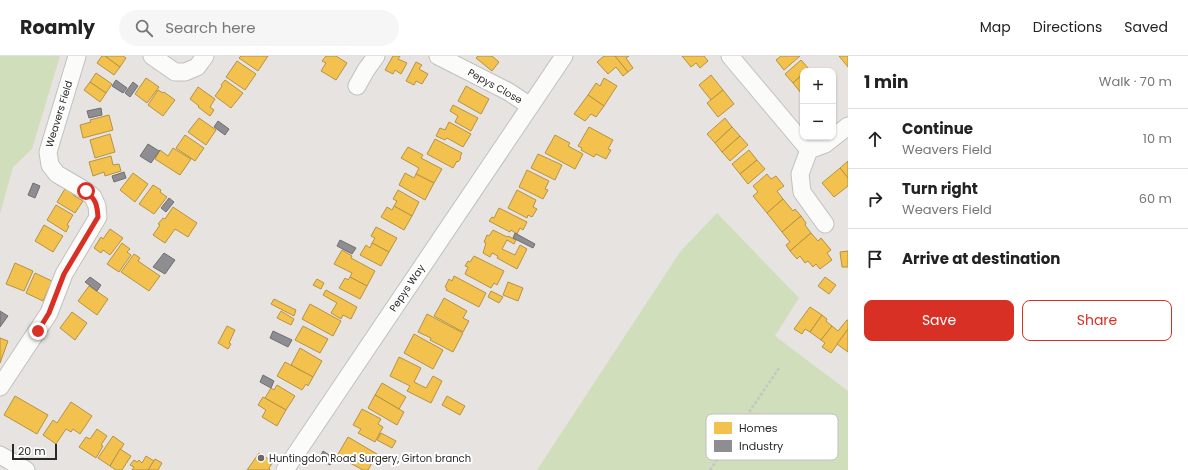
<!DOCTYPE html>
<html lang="en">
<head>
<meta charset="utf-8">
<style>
  :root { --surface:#fff; --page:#f6f6f6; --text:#222; --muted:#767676; --line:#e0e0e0; --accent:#d93025 }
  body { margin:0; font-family:Poppins,sans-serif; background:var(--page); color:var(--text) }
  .controls { position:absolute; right:12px; top:12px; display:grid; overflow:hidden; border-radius:8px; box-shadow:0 1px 3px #0004 }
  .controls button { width:36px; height:36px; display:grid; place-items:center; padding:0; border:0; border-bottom:1px solid var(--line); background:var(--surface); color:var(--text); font:20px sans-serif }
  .scale { position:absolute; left:12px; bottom:10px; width:45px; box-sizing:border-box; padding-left:4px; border:2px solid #292929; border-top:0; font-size:11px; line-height:14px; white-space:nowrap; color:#292929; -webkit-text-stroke:3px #fff; paint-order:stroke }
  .stop { position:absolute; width:12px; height:12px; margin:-9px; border:3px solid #d93025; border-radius:50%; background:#fff }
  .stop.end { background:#d93025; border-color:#fff; box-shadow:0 1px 4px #0008 }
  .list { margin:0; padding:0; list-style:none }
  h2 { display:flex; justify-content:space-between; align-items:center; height:52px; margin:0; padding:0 16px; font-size:17px }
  h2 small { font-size:13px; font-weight:400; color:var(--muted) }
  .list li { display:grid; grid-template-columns:26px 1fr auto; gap:12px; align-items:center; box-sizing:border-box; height:60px; padding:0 16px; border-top:1px solid var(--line) }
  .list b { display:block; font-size:15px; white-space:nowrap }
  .list p { margin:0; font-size:13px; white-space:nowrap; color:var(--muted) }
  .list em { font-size:13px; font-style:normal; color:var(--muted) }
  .actions { display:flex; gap:8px; padding:12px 16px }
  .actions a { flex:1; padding:9px 0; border:1px solid var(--accent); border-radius:8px; text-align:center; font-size:14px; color:var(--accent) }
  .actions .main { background:var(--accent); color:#fff }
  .icon { flex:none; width:22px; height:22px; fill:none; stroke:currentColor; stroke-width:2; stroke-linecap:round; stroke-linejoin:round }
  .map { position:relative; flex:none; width:848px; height:414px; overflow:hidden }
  header { display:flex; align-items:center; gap:24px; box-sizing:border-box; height:56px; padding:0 20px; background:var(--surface); border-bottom:1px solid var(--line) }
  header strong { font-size:19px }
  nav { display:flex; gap:22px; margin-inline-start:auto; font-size:14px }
  .search { width:280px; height:36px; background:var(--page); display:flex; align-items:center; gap:10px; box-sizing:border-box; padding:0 14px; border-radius:22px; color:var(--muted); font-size:15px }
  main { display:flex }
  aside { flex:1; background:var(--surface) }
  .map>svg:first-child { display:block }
  .green { fill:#d0debc }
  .homes { fill:#f2c14e; stroke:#b69343 }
  .industry { fill:#8d8d92; stroke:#6f6f72 }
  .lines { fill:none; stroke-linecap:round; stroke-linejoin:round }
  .minor-casing { stroke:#c1c0c0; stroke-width:19 }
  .path { stroke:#c6c5c5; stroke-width:2.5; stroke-dasharray:3 2; stroke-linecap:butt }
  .minor { stroke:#fbfbfa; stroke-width:17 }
  .route { stroke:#d93025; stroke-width:5 }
  .poi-dot { fill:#6c6a69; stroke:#fff; stroke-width:1.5 }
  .labels { text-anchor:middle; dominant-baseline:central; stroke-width:4; stroke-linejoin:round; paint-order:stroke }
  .street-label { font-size:10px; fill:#292929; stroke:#fff }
  .poi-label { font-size:10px; fill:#292929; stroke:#fff; text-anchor:start }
  .key { fill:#fff; stroke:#bfbfbf; stroke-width:1 }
  .key-label { font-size:11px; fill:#292929 }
</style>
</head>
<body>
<header>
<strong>Roamly</strong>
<div class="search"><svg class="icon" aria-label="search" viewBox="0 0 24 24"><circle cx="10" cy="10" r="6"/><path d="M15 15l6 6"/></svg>Search here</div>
<nav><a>Map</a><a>Directions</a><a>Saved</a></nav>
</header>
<main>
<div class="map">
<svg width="848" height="414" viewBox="0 0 848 414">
  <rect width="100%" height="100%" fill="#e7e3e0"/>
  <g class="green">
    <polygon points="0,0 60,0 32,93 13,111 0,158"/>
    <polygon points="717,157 799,242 775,280 848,335 848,414 537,414 680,196"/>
  </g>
  <g class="homes">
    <polygon points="102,0 105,0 120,11 114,19 97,7"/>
    <polygon points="105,0 123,0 126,2 120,11"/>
    <polygon points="241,0 268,0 258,15 239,2"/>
    <polygon points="326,0 336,0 347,7 336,24 321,15 326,7 322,5"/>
    <polygon points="393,0 400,0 398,3 407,7 401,18 395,14 393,18 385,14"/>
    <polygon points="478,0 492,0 499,6 492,15 476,2"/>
    <polygon points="604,0 615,0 628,16 623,20 616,11 608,18 597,6"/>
    <polygon points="615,0 629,0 626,2 633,12 628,16"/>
    <polygon points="682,0 704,0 708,5 700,12 696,7 691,11"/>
    <polygon points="781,0 800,0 784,14 776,4"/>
    <polygon points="839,0 848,0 848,11"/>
    <polygon points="801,4 809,13 807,15 803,15 803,18 793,27 785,18"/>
    <polygon points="237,5 256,18 245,34 226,21"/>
    <polygon points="416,6 422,9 419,13 428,18 422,28 416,25 414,29 406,25"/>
    <polygon points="96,17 112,28 106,37 90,26"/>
    <polygon points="803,18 803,35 801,37 793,27"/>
    <polygon points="711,19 723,34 711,44 699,29"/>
    <polygon points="146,22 159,31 147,47 135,38"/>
    <polygon points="604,22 617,30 604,50 588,39 596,27 600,30"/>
    <polygon points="225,24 243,37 231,52 215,40 222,30 221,29"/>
    <polygon points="90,26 106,37 100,46 84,34"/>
    <polygon points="466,30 489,43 481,58 458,45"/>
    <polygon points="198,31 215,43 210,51 214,54 210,60 198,51 199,50 190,43"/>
    <polygon points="158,34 163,37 164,36 175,44 163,60 148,49"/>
    <polygon points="723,34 734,48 718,61 707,47"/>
    <polygon points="588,39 604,50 596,61 591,58 585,65 574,58"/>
    <polygon points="453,49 478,62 471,75 455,66 458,60 450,55"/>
    <polygon points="109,59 113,74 83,82 80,69 91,66 90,64"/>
    <polygon points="199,62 216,74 206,89 188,76"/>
    <polygon points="725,62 732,71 715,87 707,78"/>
    <polygon points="449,66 471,78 463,91 447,82 445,84 436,80 440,72 445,74"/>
    <polygon points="589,71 613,84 608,93 611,94 606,103 596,98 594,101 581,94 582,92 578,90"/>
    <polygon points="732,71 740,80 722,96 715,87"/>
    <polygon points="110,78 115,96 95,102 90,84"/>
    <polygon points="185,79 204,92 195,105 176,92"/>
    <polygon points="555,79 570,87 568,90 583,98 575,113 545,97"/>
    <polygon points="740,80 748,89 730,105 722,96"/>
    <polygon points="435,83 462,97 460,101 461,102 458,106 457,105 453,112 427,98"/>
    <polygon points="408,91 423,99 421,102 442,113 434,127 416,118 419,112 401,102"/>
    <polygon points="173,92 191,103 180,119 155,103 160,94 168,100"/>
    <polygon points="749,94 757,104 740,118 732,108"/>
    <polygon points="538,98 562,109 555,124 531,112"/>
    <polygon points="111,100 113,109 119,108 121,115 105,120 104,116 93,120 89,106"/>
    <polygon points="757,104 765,113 748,128 740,118"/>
    <polygon points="848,105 848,122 840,112"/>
    <polygon points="840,112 848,122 848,130 834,141 822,127"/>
    <polygon points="527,114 549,125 545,133 548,134 543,143 519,131"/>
    <polygon points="133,117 148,128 135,146 120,134"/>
    <polygon points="405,117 414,122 416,118 434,127 425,144 399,129"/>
    <polygon points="767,118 771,123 776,120 784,130 777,135 783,143 767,157 753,140 758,136 753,130"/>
    <polygon points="153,129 161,134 160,136 167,141 154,158 139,148"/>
    <polygon points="66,131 75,136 73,139 83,145 75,157 57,146"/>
    <polygon points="398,134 419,146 412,160 394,150 397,145 393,143"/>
    <polygon points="517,134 536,144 533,151 537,153 532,161 528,159 527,162 508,152"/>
    <polygon points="783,143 793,155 795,153 801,160 782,176 767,157"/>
    <polygon points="56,149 73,159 67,169 69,170 66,176 47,164"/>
    <polygon points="394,150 412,160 404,174 381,161 387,151 392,154"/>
    <polygon points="173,151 197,167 188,181 175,173 165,187 153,179 160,169 158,168 163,162 165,163"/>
    <polygon points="499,152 527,166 523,174 520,172 517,178 511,174 510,176 489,165 492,161 494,162"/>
    <polygon points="801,160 806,167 805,169 811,177 790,195 786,189 790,186 782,176"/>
    <polygon points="44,169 63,180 53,196 35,185"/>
    <polygon points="376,171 397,182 389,196 372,187 375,182 371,180"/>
    <polygon points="110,173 123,182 110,199 103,194 101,197 94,192 101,181 103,183"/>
    <polygon points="493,174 507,181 508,180 516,184 514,188 507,184 502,193 515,199 520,189 527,193 517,213 497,202 498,200 492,197 490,201 483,197 486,187 484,186 487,179 489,180"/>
    <polygon points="811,177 818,185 821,182 831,194 827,197 832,204 820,213 816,208 813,211 808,205 805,207 800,200 797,203 790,195"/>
    <polygon points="122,187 130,193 127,196 131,199 119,216 107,208"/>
    <polygon points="372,187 389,196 381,210 360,199 366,189 370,192"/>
    <polygon points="342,194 352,200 351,202 375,215 367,230 350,221 352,217 334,208"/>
    <polygon points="848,195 848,211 842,211 840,196"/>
    <polygon points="134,198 140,202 138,205 160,220 149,235 121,216"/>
    <polygon points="474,200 504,215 497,229 494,227 491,232 465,218 468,211 465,210 468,205 470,206"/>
    <polygon points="15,207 33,215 24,235 6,228"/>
    <polygon points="35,217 52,225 43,245 26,237"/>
    <polygon points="454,220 486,237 479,251 446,234 447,232 445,231 449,223 452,225"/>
    <polygon points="350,221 367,230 360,243 339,232 345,222 348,224"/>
    <polygon points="825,221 836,229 829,238 818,230"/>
    <polygon points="317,223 324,227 321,233 313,229"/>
    <polygon points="508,226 523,232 518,245 503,239"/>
    <polygon points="89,230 108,243 97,259 78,245"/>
    <polygon points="326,234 357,251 351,263 343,259 341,263 331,257 337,247 323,239"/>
    <polygon points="491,235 503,241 499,247 488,241"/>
    <polygon points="444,242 467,255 463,262 469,265 463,276 434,260"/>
    <polygon points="274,243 296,254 294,260 271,248"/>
    <polygon points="310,248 341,265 333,280 302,263"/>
    <polygon points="810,251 822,259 810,276 805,273 802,278 794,273"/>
    <polygon points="281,255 294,263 291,269 277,262"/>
    <polygon points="72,256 87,267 75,284 60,272"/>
    <polygon points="427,258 463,277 453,296 430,284 431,282 418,276"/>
    <polygon points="822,259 827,263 826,265 832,270 821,284 810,276"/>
    <polygon points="847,264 848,264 848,273 831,297 822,291 825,287 821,284 832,270 838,275"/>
    <polygon points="227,270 235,274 229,287 231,288 228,293 218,287"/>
    <polygon points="303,270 328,283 320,297 295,284"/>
    <polygon points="848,273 848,296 837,288"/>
    <polygon points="414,278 443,294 433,313 404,297"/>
    <polygon points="0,282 8,285 0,307"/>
    <polygon points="300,292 322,305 313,321 291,309"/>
    <polygon points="399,301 421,312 414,326 426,332 433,320 442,325 431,347 407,335 410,330 390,320"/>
    <polygon points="285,306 313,321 308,330 306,328 302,334 277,320"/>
    <polygon points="382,327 406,341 399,353 375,339"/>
    <polygon points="277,329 295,340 286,354 265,342 271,332 274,334"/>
    <polygon points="375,339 404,356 397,369 368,352"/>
    <polygon points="15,340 48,359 37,378 4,359"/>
    <polygon points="447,340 465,350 460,359 442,349"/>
    <polygon points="263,341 286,354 277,370 262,361 266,354 258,349"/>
    <polygon points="71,346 92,360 80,378 73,373 71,376 66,373 56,388 43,379 53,364 57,367"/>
    <polygon points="362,353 381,363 378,368 383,371 375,386 358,377 361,373 353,369"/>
    <polygon points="97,373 107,380 101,389 103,390 96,402 79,391 86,381 90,383"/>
    <polygon points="381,377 396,385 392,392 377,384"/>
    <polygon points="113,380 124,388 110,410 98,402"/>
    <polygon points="348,381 377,398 368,414 363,414 337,400"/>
    <polygon points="120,393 131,400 122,414 116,414 110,410"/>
    <polygon points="259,397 273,406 269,412 270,414 247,414"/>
    <polygon points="146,400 154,405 148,414 132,414 134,411 130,409 134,404 137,406 139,404 142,407"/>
    <polygon points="155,403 162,407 158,414 148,414"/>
  </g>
  <g class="industry">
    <polygon points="116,24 127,32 123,37 112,30"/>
    <polygon points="133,26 138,30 130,41 125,37"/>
    <polygon points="101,52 102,59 89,62 87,55"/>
    <polygon points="218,65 229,73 225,79 214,71"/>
    <polygon points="148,88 159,95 160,94 151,107 140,100"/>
    <polygon points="124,116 126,122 114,126 112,120"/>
    <polygon points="33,127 40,130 35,142 28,139"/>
    <polygon points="169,142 174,146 166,156 161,152"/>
    <polygon points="515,177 535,188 533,192 513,182"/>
    <polygon points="340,184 356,192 352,198 337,190"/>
    <polygon points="164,197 175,204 165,218 153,211"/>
    <polygon points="90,221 101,229 97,235 85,226"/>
    <polygon points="0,255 8,260 0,271"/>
    <polygon points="273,275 292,284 288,291 270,282"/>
    <polygon points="263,319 274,325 271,332 260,326"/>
    <polygon points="323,395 334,402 330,409 319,403"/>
  </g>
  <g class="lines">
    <g class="minor-casing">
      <g id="minor">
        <polyline points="152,0 175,16 185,16 197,11 205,0"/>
        <polyline points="438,0 509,36 530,50"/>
        <polyline points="730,0 809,94"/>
        <polyline points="357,30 366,14 376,0"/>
        <polyline points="825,168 802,136 800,118 809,94 825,88 848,70"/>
        <polyline points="0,331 49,257 64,218 98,161 97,150 93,141 86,135 57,118 50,109 48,96 77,0"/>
        <polyline points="0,399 26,414"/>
        <polyline points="285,414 564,0"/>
      </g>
    </g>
    <polyline class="path" points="710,414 779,312"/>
    <use href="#minor" class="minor"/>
  </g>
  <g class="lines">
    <path class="route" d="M38,275L49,257L64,218L98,161C97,148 96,144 86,135"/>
  </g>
  <circle class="poi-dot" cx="261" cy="402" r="4"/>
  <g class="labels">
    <g class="street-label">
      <text transform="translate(495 30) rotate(29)">Pepys Close</text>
      <text transform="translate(59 58) rotate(-73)">Weavers Field</text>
      <text transform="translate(407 232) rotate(-56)">Pepys Way</text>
    </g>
    <g class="poi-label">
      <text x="269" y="402">Huntingdon Road Surgery, Girton branch</text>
    </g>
  </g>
  <rect x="706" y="358" width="132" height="46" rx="6" class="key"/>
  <rect x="714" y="366" width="18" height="12" fill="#f2c14e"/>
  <rect x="714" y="384" width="18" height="12" fill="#8d8d92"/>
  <g class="key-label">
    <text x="739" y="376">Homes</text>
    <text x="739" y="394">Industry</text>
  </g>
</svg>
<div class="controls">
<button>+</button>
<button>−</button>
</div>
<div class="scale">20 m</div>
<div class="stop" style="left:86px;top:135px"></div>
<div class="stop end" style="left:38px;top:275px"></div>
</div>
<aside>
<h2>1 min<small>Walk · 70 m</small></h2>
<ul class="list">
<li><svg class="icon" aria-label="ahead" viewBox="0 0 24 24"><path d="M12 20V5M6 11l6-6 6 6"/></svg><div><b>Continue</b><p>Weavers Field</p></div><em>10 m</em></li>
<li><svg class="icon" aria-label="right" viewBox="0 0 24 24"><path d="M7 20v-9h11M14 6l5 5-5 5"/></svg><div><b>Turn right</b><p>Weavers Field</p></div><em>60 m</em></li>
<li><svg class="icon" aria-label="arrive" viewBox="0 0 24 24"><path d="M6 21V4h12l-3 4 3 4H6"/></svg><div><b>Arrive at destination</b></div></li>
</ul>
<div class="actions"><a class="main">Save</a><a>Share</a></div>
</aside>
</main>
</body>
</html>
